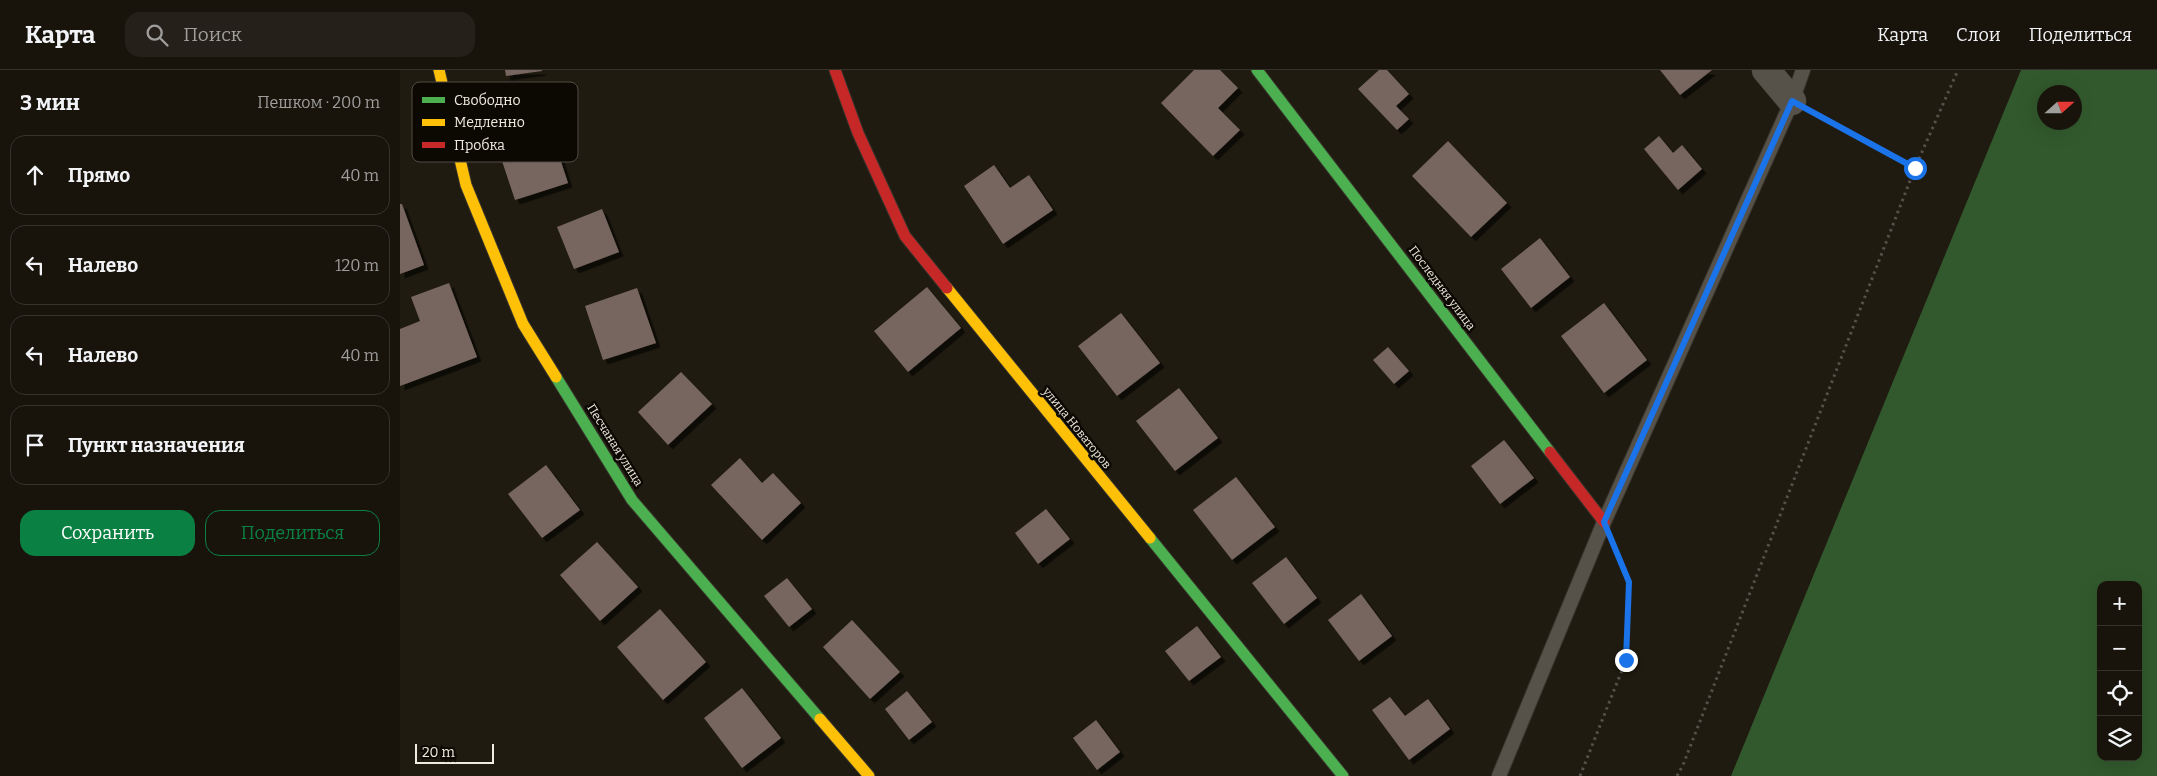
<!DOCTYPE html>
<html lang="ru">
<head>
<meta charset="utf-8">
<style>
  :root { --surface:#18140c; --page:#25211a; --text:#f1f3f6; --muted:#9f9e9d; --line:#36332d; --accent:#0b8043 }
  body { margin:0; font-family:Bitter,serif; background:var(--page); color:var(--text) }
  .controls { position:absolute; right:15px; bottom:15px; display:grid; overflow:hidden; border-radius:10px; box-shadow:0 5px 20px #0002 }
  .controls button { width:45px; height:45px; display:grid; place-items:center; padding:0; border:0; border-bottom:1px solid var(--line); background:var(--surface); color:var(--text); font:25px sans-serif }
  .compass { position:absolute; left:1637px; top:15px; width:45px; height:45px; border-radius:50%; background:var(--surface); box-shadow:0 5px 20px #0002; rotate:69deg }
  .scale { position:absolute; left:15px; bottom:12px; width:79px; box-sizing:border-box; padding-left:5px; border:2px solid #f0ebdf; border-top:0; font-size:14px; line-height:18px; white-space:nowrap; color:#f0ebdf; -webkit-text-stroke:4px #0c0903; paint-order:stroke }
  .stop { position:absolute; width:15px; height:15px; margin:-11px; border:4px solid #1a73e8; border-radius:50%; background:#fff }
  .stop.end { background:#1a73e8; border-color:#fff; box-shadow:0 1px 5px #0008 }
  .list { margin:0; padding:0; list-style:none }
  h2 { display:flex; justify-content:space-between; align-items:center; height:65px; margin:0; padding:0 20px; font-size:21px }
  h2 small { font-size:16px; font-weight:400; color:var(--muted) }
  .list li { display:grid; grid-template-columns:32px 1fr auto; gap:15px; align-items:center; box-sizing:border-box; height:80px; margin:0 10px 10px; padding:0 10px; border:1px solid var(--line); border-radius:15px }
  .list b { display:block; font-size:19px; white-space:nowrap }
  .list em { font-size:16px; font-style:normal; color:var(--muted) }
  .actions { display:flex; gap:10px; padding:15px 20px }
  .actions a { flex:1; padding:11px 0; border:1px solid var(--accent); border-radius:15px; text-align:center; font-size:18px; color:var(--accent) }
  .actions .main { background:var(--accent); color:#fff }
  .icon { flex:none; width:28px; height:28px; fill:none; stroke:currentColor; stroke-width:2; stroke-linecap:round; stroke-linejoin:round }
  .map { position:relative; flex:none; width:1757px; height:706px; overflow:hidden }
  header { display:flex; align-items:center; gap:30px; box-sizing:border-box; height:70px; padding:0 25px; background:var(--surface); border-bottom:1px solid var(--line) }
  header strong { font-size:24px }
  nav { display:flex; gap:28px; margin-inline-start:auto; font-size:18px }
  .search { width:350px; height:45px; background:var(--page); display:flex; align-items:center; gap:12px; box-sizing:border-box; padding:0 18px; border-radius:15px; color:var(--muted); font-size:19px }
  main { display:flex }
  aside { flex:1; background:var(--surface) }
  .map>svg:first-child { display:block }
  .forest { fill:#32592d; fill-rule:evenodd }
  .building { fill:#77665f; filter:url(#shadow) }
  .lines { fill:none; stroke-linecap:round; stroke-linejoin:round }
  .lane-casing { stroke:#37342c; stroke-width:16 }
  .street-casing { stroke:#37342c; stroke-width:29 }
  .fast-casing { stroke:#37342c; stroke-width:13 }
  .slow-casing { stroke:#37342c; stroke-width:13 }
  .jam-casing { stroke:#37342c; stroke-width:13 }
  .path { stroke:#54514a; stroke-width:3; stroke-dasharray:2.5 4; stroke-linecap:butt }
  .lane { stroke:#56524a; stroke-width:14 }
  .street { stroke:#56524a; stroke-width:28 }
  .fast { stroke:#4caf50; stroke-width:11 }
  .slow { stroke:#ffc107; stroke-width:11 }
  .jam { stroke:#c62828; stroke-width:11 }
  .route { stroke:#1a73e8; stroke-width:6 }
  .labels { text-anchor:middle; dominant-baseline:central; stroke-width:5; stroke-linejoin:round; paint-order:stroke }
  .street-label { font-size:12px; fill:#f0ebdf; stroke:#0c0903 }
  .key { fill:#0c0903; stroke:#504d45; stroke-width:1 }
  .key-label { font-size:14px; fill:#f0ebdf }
</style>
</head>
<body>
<header>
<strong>Карта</strong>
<div class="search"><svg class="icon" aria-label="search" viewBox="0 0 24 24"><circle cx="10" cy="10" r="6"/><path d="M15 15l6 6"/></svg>Поиск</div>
<nav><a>Карта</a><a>Слои</a><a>Поделиться</a></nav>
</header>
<main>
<aside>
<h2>3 мин<small>Пешком · 200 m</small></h2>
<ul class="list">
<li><svg class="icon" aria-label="ahead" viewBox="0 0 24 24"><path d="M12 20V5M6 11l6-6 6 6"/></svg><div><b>Прямо</b></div><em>40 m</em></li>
<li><svg class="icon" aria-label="left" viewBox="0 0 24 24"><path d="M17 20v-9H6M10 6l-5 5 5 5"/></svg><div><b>Налево</b></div><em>120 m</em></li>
<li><svg class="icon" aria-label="left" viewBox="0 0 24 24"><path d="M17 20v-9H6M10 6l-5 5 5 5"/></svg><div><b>Налево</b></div><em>40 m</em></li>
<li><svg class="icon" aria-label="arrive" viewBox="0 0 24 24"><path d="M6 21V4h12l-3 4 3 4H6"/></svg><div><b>Пункт назначения</b></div></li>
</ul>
<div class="actions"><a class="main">Сохранить</a><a>Поделиться</a></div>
</aside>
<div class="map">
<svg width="1757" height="706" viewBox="0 0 1757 706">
  <defs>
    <filter id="shadow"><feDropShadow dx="4.5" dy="4.5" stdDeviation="0" flood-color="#0009"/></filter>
  </defs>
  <rect width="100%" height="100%" fill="#201b10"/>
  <path class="forest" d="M1621,0H1757V706H1331ZM1644,22H1674V52H1644ZM1701,515H1738V687H1701Z"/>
  <g class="building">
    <polygon points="105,0 142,0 142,1 106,6"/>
    <polygon points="794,0 820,0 838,18 818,38 840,60 813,86 761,33"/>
    <polygon points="979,0 987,0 1009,24 996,36 1009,49 997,60 958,19"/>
    <polygon points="1260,0 1312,0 1280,25"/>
    <polygon points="150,58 168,113 115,130 97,76"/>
    <polygon points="1259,66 1273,83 1282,75 1302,99 1278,120 1244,79"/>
    <polygon points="1048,71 1107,133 1071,167 1012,106"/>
    <polygon points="594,95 610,118 629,105 653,140 603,174 564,116"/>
    <polygon points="0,134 2,134 24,195 0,204"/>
    <polygon points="202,139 219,182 174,199 157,157"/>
    <polygon points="1140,168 1170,207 1131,238 1101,199"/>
    <polygon points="49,213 77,287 0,316 0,259 20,251 11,227"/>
    <polygon points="527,217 561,258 508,302 474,261"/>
    <polygon points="237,218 256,273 203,290 185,236"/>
    <polygon points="1204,233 1247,290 1204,323 1161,266"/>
    <polygon points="721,243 760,293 717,326 678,276"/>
    <polygon points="988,277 1009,301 994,314 973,290"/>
    <polygon points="281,302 312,334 268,375 238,342"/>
    <polygon points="779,318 818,368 775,401 736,351"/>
    <polygon points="1104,370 1134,408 1100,434 1071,396"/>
    <polygon points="340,388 362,413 373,403 401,433 362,470 311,415"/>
    <polygon points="146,395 180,440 142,468 108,424"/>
    <polygon points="836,407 875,457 832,490 793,440"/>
    <polygon points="646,439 670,469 638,494 615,463"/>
    <polygon points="197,472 238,517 200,551 160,505"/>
    <polygon points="886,487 917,528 884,554 852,513"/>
    <polygon points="387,508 412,539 389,557 364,526"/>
    <polygon points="961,524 992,566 959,591 928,550"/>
    <polygon points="260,539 306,592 263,630 217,577"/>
    <polygon points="452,550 500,602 470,629 423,577"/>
    <polygon points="797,556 821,587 789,611 765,581"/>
    <polygon points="342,618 381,668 342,698 304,648"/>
    <polygon points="507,621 532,652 509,670 485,639"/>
    <polygon points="990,627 1005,646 1028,629 1050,659 1009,690 972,640"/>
    <polygon points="696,650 720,682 697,700 673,668"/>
  </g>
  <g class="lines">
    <g class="lane-casing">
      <polyline id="lane" points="1099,706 1204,452 1392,31 1403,0"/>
    </g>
    <g class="street-casing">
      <polyline id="street" points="1366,0 1392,31"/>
    </g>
    <g class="fast-casing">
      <g id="fast">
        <polyline points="857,0 1150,382"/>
        <polyline points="156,307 232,430 420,649"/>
        <polyline points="750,468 943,706"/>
      </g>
    </g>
    <g class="slow-casing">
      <g id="slow">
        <polyline points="39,0 66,115 123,254 156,307"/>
        <polyline points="547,218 750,468"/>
        <polyline points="420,649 469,706"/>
      </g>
    </g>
    <g class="jam-casing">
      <g id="jam">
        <polyline points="435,0 458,63 505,166 547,218"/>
        <polyline points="1150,382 1204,452"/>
      </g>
    </g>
    <g class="path">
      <polyline points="1415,43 1515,98"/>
      <polyline points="1180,706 1226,590 1229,512 1215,478"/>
      <polyline points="1277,706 1283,695 1515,98 1558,0"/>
    </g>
    <use href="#lane" class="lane"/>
    <use href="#street" class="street"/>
    <use href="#fast" class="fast"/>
    <use href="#slow" class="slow"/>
    <use href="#jam" class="jam"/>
  </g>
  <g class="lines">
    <polyline class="route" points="1226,590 1229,512 1204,452 1392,31 1515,98"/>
  </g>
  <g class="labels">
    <g class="street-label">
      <text transform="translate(1042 218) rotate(53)">Последняя улица</text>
      <text transform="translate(677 358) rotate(51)">улица Новаторов</text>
      <text transform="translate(215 375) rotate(58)">Песчаная улица</text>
    </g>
  </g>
  <rect x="12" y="12" width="166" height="80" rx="8" class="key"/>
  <rect x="22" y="27" width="23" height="6" fill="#4caf50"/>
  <rect x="22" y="49" width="23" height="7" fill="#ffc107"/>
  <rect x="22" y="72" width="23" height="6" fill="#c62828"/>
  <g class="key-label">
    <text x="54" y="35">Свободно</text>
    <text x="54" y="57">Медленно</text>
    <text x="54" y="80">Пробка</text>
  </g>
</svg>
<div class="controls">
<button>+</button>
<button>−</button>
<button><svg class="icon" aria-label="locate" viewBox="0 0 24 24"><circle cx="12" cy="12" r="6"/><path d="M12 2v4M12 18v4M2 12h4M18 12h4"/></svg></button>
<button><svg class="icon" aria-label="layers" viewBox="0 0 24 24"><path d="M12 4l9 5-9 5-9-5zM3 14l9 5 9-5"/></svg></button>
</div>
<svg class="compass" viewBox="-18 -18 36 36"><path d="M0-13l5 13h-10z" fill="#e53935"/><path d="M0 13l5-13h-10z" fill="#9f9e9d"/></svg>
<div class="scale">20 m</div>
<div class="stop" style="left:1515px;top:98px"></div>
<div class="stop end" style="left:1226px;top:590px"></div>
</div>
</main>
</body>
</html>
